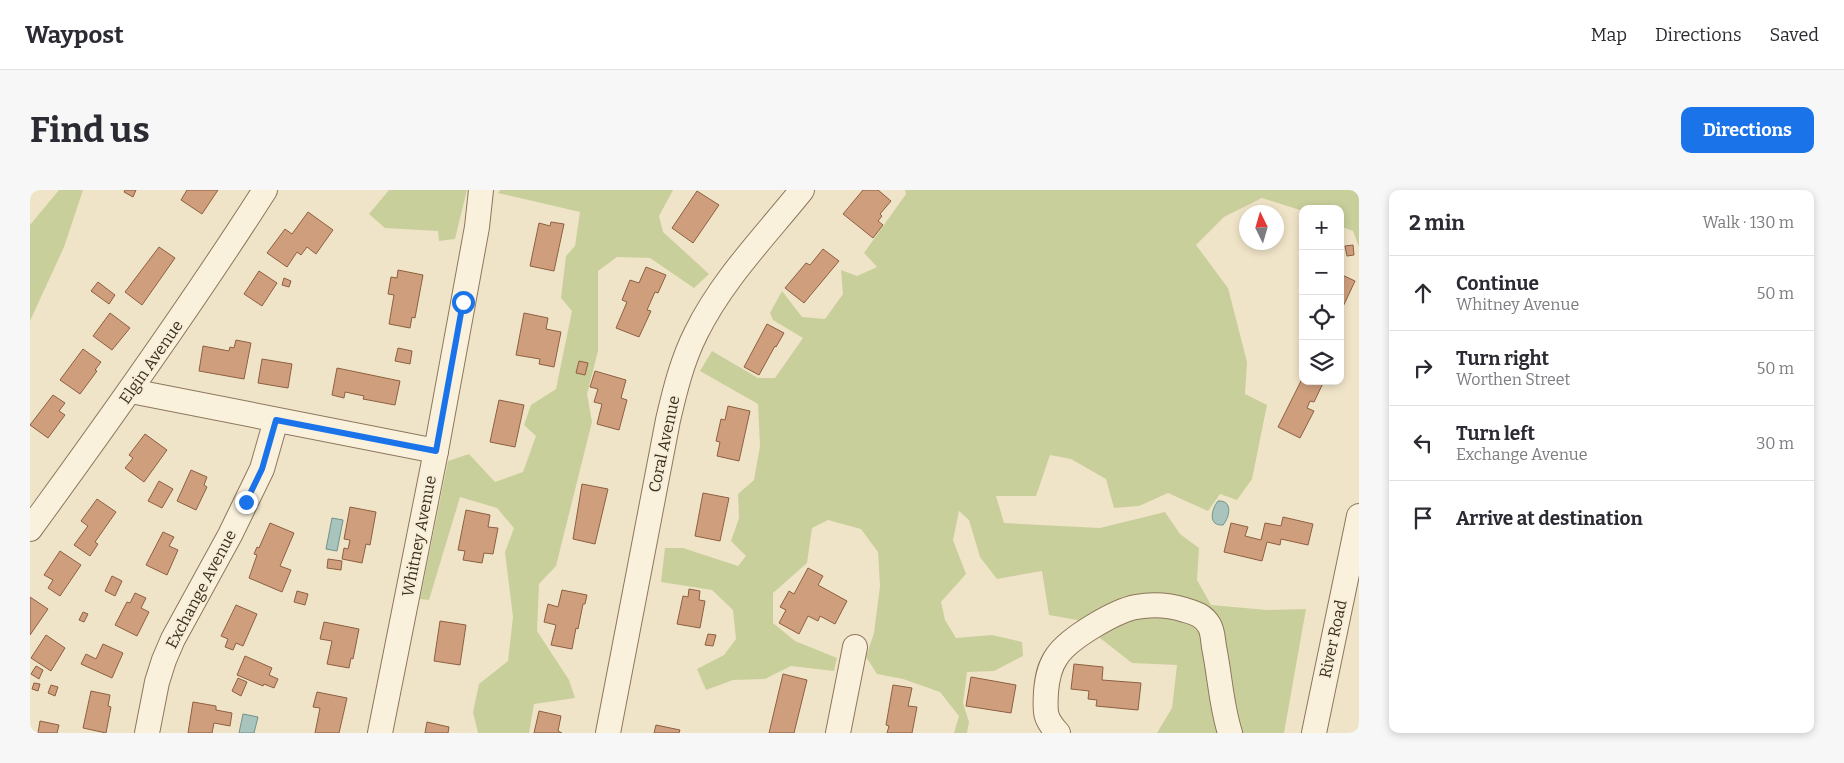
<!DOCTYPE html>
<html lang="en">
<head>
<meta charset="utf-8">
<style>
  :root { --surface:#fff; --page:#f7f7f7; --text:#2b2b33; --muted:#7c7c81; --line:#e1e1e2; --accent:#1a73e8 }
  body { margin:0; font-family:Bitter,serif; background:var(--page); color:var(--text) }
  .controls { position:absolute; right:15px; top:15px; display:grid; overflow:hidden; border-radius:10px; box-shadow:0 2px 8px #0003 }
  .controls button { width:45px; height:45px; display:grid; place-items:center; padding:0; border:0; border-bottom:1px solid var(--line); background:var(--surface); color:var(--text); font:25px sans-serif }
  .compass { position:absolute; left:1209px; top:15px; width:45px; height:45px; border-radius:50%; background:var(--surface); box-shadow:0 2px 8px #0003; rotate:355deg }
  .stop { position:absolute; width:15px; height:15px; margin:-11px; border:4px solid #1a73e8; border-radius:50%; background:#fff }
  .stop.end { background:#1a73e8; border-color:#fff; box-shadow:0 1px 5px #0008 }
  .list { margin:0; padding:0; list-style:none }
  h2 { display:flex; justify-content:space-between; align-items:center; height:65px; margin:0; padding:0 20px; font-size:21px }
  h2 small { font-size:16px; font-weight:400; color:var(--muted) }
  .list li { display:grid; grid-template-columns:32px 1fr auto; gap:15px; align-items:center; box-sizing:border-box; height:75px; padding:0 20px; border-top:1px solid var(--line) }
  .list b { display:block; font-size:19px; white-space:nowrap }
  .list p { margin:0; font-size:16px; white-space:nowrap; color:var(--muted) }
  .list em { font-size:16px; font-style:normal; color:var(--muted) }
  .icon { flex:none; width:28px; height:28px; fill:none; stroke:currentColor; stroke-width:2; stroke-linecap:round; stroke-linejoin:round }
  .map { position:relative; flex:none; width:1329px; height:543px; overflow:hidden; border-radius:10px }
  header { display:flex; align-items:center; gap:30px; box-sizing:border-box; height:70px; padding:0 25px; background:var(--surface); border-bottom:1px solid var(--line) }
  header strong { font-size:24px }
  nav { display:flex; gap:28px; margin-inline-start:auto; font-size:18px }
  .intro { display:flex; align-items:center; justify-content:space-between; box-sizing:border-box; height:120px; padding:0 30px }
  h1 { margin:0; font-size:35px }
  .button { padding:12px 22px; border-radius:10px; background:var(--accent); color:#fff; font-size:18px; font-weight:700 }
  main { display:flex; gap:30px; padding:0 30px }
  aside { flex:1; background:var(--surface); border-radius:10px; box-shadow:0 2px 8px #0003 }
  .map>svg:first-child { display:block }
  .green { fill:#c9cf9b }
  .water { fill:#a9c4bc; stroke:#6f938a }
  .building { fill:#cf9f7d; stroke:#8d5f41 }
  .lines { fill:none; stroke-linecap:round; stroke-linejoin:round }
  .minor-casing { stroke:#8d765c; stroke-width:26 }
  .minor { stroke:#faf1dc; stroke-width:24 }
  .route { stroke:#1a73e8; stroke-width:6 }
  .labels { text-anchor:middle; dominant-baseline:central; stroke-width:4; stroke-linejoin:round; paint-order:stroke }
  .street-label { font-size:16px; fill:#3d2e20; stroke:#f7eed8 }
</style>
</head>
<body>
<header>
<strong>Waypost</strong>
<nav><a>Map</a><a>Directions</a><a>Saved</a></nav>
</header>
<div class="intro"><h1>Find us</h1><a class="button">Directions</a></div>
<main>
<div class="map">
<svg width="1329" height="543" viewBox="0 0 1329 543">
  <rect width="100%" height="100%" fill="#f0e4c8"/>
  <g class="green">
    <polygon points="29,0 53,0 34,57 0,131 0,35"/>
    <polygon points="359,0 437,0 425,49 409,51 408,41 355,38 339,24"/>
    <polygon points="470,0 643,0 629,26 633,42 679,84 664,98 620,68 587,67 568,81 568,161 557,204 562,232 526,376 509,394 507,441 539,490 545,508 504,514 499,543 448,543 443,522 449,494 478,471 483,427 475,362 484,338 467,318 430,307 399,410 390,409 418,271 439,264 465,292 493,282 506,246 494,235 501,215 526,199 542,121 531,108 536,66 545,56 550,22 468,3"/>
    <polygon points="875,0 1329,0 1329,57 1323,41 1310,36 1310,19 1273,19 1273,21 1232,8 1194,27 1166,55 1198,98 1217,172 1215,204 1237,215 1222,289 1207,310 1190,304 1178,321 1138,303 1109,316 1084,318 1076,289 1041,269 1020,265 1006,306 966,306 974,333 1070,338 1135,322 1150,344 1169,358 1167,390 1181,415 1237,420 1276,419 1254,543 1127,543 1142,518 1147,475 1102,473 1047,430 1019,425 1012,381 967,389 950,367 939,330 929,321 923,350 936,384 911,412 915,430 926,448 962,445 992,452 993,466 964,481 937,482 933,513 939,532 937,543 924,543 929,526 910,502 873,489 847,484 836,467 844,443 850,396 848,362 831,339 798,330 782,338 777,373 743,403 743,433 765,451 807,468 804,481 761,476 735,489 703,490 676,500 667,479 694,465 706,449 703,420 682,400 631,392 635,358 653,358 708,376 716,366 701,351 709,328 708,304 724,290 730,256 728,214 670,181 682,161 728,188 745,188 773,148 743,130 740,123 752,101 772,127 795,129 813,104 811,80 827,86 847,77 834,63 876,4"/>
  </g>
  <g class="water">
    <path d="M1188,311C1203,310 1200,327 1193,335C1178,336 1181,320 1188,311Z"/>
    <polygon points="302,328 313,330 307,361 296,359"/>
    <polygon points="213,524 228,527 224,543 209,543"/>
  </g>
  <g class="building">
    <polygon points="95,0 106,0 103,7 94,2"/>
    <polygon points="157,0 188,0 172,24 151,10"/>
    <polygon points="833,0 848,0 861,11 850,24 852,26 848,31 853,35 843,48 813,24"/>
    <polygon points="667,1 689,15 663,53 642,38"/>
    <polygon points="278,22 303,40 286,64 277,57 271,65 267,62 257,77 237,63 255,39 262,44"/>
    <polygon points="521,32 534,34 524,81 500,76 509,33 520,36"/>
    <polygon points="1323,55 1324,65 1317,66 1315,56"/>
    <polygon points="129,57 145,68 112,115 95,102"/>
    <polygon points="793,59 809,71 774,113 755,98 776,73 780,75"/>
    <polygon points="616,77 636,85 628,103 625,102 617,120 621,121 609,147 586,138 597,112 592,110 600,90 609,93"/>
    <polygon points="368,80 393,85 385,128 382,127 380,138 359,134 364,105 358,104 361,87 367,88"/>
    <polygon points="229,81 247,93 232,116 214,104"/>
    <polygon points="1310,84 1325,91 1310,123"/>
    <polygon points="254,88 261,91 259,97 252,95"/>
    <polygon points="68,92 85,105 79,114 61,101"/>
    <polygon points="80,123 100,138 82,160 63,146"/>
    <polygon points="494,123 518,128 516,139 531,142 524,177 509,174 510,169 486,165"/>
    <polygon points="737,134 754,143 746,157 745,156 729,185 714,177"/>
    <polygon points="206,150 221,153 214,189 169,181 173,156 199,161 200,157 204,158"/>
    <polygon points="368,158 382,161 380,174 365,171"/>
    <polygon points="53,159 71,172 65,180 67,181 50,204 30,190"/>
    <polygon points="232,169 262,174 258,198 228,193"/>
    <polygon points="549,171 558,173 555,185 546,183"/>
    <polygon points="307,178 370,191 365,215 333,209 334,206 315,202 314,208 302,205"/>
    <polygon points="565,181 596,190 591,208 597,210 589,240 567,234 572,214 564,212 568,199 560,197"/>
    <polygon points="1273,187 1273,191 1294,191 1284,212 1280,211 1277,218 1284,221 1270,248 1248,237"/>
    <polygon points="23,205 35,213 29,221 35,225 18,248 0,235"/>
    <polygon points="469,210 494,215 485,257 460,252"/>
    <polygon points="698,216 720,221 709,271 687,266 690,252 686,251 691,229 695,230"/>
    <polygon points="115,244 137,260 114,292 95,278 103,268 99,265"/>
    <polygon points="161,280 177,287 174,295 177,297 166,320 147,311"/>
    <polygon points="129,291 143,299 132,318 118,311"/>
    <polygon points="552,294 578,299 565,354 543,349"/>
    <polygon points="673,303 699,308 690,351 665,346"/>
    <polygon points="67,309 86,322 65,352 68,354 60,366 44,355 58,336 51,331"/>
    <polygon points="320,317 346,322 340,355 336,354 332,373 312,369 314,358 318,359 320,350 314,349"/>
    <polygon points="436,320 460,325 458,337 468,338 463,364 454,363 452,373 433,370 435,361 428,360"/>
    <polygon points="1253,327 1283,334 1278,355 1251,349 1250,355 1237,352 1232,371 1194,362 1201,333 1218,337 1215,346 1231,350 1235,333 1251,336"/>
    <polygon points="240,333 264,343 250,376 261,380 252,402 219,388 227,365 224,364 227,357 229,358"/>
    <polygon points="133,342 144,347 139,356 148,360 137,385 116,375"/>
    <polygon points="30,361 51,375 30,406 18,398 23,390 14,385"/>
    <polygon points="298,369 312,371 311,380 297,378"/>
    <polygon points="778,378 793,386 788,395 817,411 805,434 790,426 788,431 778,426 769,444 749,433 756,420 750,417 759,401 764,404"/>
    <polygon points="82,386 92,391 85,406 75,401"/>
    <polygon points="659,399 670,401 669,410 675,411 670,438 647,434 653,406 658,407"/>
    <polygon points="532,400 557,405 555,414 553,414 548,439 546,438 542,459 521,455 526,435 514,432 518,414 528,417"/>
    <polygon points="267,401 278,404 275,415 264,412"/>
    <polygon points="105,403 116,408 111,418 119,422 107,446 85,435 97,412 100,413"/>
    <polygon points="0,407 18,419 0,445"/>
    <polygon points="206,415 227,424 213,456 206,453 203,460 195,457 198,449 191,446"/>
    <polygon points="53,422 58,424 54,432 49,430"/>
    <polygon points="410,431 436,435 430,475 404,471"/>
    <polygon points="294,432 329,439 323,469 321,468 319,478 297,474 302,451 290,449"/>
    <polygon points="678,444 686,445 683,456 675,455"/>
    <polygon points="16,445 35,458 21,481 1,468"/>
    <polygon points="73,454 93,463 82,488 51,474 56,464 66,469"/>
    <polygon points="215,466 242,478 239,485 248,489 244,498 234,494 233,496 207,485"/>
    <polygon points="1044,474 1073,477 1072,490 1111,493 1108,520 1066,516 1067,510 1058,509 1059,501 1041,499"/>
    <polygon points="6,476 13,480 9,489 1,484"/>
    <polygon points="753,484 777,490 764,543 739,543"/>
    <polygon points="941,487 986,495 981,523 936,516"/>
    <polygon points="208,488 217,492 211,506 202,501"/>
    <polygon points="4,493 10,494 8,501 2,499"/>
    <polygon points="21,495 28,497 25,506 18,503"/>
    <polygon points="863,495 882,498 878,516 887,517 882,543 857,543 859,536 856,535"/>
    <polygon points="61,501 80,505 78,516 81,517 76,543 53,538"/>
    <polygon points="287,502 317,508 309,543 285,543 290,518 283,517"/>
    <polygon points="163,512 186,516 186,520 202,523 200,536 184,533 182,543 158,543"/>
    <polygon points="509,521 531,526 528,541 532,543 504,543"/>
    <polygon points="10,531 29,535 27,543 8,543"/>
    <polygon points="397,532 419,537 418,543 395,543"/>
    <polygon points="626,535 650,540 649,543 624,543"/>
  </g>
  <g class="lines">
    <g class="minor-casing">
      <g id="minor">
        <polyline points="101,201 406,261"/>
        <path d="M0,339C81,228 161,116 235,0"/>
        <polyline points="117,543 127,492 134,470 143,449 200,345 232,279 246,230"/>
        <polyline points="350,543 406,261 447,37 451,0"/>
        <path d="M578,543L638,230C645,200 652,171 666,143C692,90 735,46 772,0"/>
        <polyline points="808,543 825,457"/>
        <path d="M1028,543C1014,528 1015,522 1016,502C1017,489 1019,477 1027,466C1039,448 1085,421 1106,417C1122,414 1139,415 1155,420C1165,423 1173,425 1179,435C1183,441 1183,451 1184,457C1190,486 1191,515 1200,543"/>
        <polyline points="1284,543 1329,326"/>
      </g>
    </g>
    <use href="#minor" class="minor"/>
  </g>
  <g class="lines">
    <polyline class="route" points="216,312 232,279 246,230 406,261 433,112"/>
  </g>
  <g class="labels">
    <g class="street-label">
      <text transform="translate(121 172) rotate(-55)">Elgin Avenue</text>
      <text transform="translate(634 254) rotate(-78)">Coral Avenue</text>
      <text transform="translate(389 346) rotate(-79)">Whitney Avenue</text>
      <text transform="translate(171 399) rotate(-62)">Exchange Avenue</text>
      <text transform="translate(1303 449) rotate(-78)">River Road</text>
    </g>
  </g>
</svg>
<div class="controls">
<button>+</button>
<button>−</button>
<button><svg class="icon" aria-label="locate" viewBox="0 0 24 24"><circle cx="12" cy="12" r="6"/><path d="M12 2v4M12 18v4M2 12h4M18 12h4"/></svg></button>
<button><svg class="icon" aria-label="layers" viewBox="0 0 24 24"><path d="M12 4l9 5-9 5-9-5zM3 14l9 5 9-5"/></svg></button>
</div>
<svg class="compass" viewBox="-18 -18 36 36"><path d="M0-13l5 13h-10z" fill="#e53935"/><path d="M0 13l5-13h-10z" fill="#7c7c81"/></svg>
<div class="stop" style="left:433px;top:112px"></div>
<div class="stop end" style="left:216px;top:312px"></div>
</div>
<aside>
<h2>2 min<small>Walk · 130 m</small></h2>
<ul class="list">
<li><svg class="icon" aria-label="ahead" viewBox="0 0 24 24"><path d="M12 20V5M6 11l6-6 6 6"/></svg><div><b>Continue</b><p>Whitney Avenue</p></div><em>50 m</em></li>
<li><svg class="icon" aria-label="right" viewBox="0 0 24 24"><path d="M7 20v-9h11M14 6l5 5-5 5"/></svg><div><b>Turn right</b><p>Worthen Street</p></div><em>50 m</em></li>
<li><svg class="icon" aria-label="left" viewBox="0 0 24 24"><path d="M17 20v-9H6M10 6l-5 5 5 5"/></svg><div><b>Turn left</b><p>Exchange Avenue</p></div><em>30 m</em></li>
<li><svg class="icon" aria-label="arrive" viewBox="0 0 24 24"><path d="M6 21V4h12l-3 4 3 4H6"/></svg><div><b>Arrive at destination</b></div></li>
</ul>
</aside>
</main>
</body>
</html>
